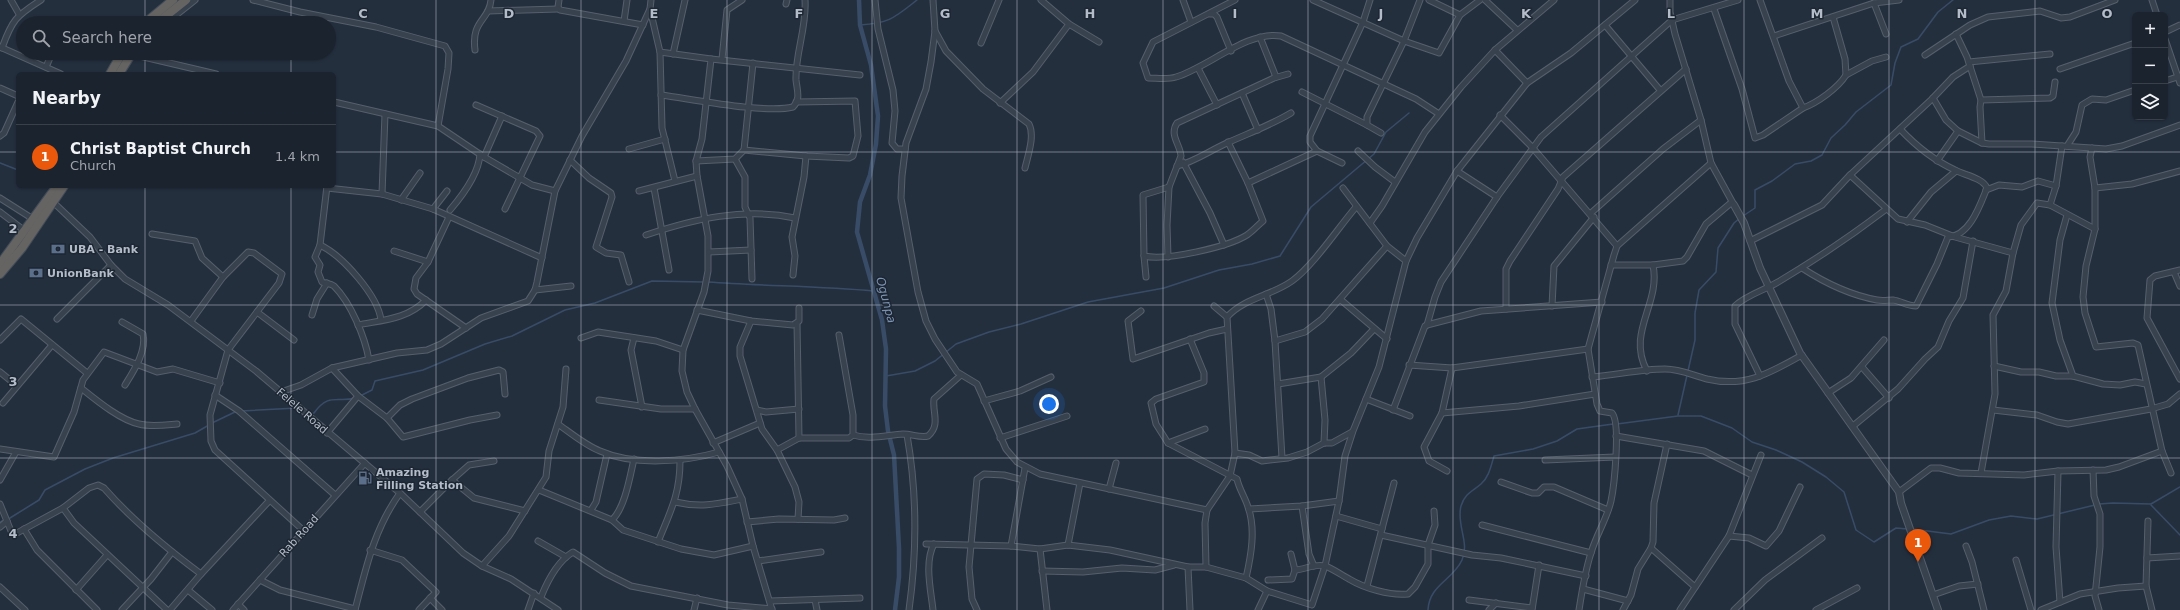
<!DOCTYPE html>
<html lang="en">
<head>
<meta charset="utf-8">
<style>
  :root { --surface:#1b232e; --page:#282f3a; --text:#f1f3f6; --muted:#a0a4aa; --line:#39404a; --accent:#ea580c }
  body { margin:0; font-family:"DejaVu Sans",sans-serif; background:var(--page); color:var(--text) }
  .controls { position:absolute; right:12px; top:12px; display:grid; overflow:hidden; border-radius:6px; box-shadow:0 1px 3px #0004 }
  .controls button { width:36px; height:36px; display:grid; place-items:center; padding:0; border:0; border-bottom:1px solid var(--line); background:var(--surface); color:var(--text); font:20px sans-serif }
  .you { position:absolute; left:1049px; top:404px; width:14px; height:14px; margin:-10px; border:3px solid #fff; border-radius:50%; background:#1a73e8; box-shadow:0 0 0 6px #1a73e833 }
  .badge { display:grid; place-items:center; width:26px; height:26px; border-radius:50%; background:var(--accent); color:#fff; font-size:13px; font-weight:700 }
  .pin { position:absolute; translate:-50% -33px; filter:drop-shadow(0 1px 2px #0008) }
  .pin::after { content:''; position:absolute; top:21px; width:14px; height:12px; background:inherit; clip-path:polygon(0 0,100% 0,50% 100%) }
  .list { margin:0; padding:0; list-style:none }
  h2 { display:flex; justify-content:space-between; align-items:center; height:52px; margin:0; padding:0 16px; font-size:17px }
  h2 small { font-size:13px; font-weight:400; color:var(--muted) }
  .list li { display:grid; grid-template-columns:26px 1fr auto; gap:12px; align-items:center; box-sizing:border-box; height:64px; padding:0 16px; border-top:1px solid var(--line) }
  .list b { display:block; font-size:15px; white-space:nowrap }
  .list p { margin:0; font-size:13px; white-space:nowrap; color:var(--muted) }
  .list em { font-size:13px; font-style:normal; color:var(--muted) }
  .icon { flex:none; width:22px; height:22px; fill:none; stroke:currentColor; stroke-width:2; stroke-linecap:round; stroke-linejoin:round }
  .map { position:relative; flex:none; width:2180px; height:610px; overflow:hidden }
  .search { position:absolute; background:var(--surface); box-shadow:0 1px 3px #0004; left:16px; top:16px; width:320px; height:44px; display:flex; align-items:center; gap:10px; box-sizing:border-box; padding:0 14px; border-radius:22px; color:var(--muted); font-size:15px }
  .panel { position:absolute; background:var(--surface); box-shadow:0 1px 3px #0004; left:16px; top:72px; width:320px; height:116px; border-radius:6px }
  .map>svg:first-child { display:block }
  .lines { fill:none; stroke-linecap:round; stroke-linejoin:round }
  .stream { stroke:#394c67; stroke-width:1.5 }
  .canal { stroke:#394c67; stroke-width:4.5 }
  .minor-casing { stroke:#565f6c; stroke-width:7 }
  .tertiary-casing { stroke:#565f6c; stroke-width:8 }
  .trunk-casing { stroke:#434c59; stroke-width:10 }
  .minor { stroke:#38414e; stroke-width:5 }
  .tertiary { stroke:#38414e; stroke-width:6 }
  .trunk { stroke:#656462; stroke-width:8 }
  .grid { fill:none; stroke:#b4bcc9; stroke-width:1; stroke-opacity:0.55 }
  .labels { text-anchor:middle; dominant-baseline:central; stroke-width:3; stroke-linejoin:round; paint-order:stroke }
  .poi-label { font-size:11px; font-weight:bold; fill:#b4bcc9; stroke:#1d2633; text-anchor:start }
  .street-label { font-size:11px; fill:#b4bcc9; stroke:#1d2633 }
  .water-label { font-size:12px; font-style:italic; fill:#7c92b1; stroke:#1d2633 }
  .grid-label { font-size:13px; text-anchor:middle; font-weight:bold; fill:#b4bcc9; stroke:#1d2633; stroke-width:3; stroke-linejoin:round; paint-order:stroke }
</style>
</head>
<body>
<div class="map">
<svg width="2180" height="610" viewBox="0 0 2180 610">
  <rect width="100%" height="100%" fill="#242f3e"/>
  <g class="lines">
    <g class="stream">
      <path d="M860,25C890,23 894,18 917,0"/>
      <polyline points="0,163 18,170"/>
      <polyline points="1743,216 1755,208 1755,190 1772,181 1795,164 1811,161 1822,155 1831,138 1845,125 1856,112 1891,85 1895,63 1901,47 1918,39 1938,12 1953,0"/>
      <path d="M708,282C763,286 819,286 874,291"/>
      <polyline points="886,376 915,371 935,361 956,344 989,332 1021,324 1088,302 1164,288 1219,270 1252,264 1280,256 1311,207 1374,154 1386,132 1409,113"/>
      <polyline points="360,396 372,390 375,381 423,370 485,344 512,336 565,310 595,303 652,281 704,282"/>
      <polyline points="241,411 297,408"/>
      <path d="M309,414L314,413C329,392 338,403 355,398"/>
      <polyline points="1678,415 1695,340 1695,313 1699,290 1716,272 1718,248 1734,223 1740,218"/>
      <polyline points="212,423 237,411"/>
      <polyline points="1617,424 1678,416 1701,416 1732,428 1752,442 1776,450 1802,462 1826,477 1844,492 1856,530 1874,542 1896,528 1908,529"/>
      <polyline points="2099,504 2113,503 2151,504 2180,487"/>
      <polyline points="2151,505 2180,535"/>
      <polyline points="10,518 39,500 45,490 85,469 113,458 195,433 209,425"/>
      <polyline points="0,522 2,521"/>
      <polyline points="1912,529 1951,534 1989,520 2011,516 2037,519 2095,505"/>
      <path d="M1428,610C1429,585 1453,580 1462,560C1470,542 1456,525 1461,506C1465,493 1473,491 1481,484C1489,477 1491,466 1494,456L1533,449L1557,441L1577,429L1613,424"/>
    </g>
    <polyline class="canal" points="859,0 860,25 871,65 878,116 876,144 870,175 860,202 857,232 882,320 886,349 885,406 888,431 894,455 899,548 899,577 895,610"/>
    <g class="minor-casing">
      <g id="minor">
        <polyline points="11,0 19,14"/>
        <polyline points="253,0 300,12 376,27 445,46 449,53 448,69 438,126"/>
        <polyline points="559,0 558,7 560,10 643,25"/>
        <polyline points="651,0 650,9 660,52 711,59 702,139 696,161 697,176 708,236 708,271 704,292 683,350 682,371 687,392 695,409 727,466 742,499 753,546 772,610"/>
        <polyline points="875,0 878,29 893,90 895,111 892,143 897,149 905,149"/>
        <polyline points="933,0 935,31 931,62 926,89 906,143 902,176 901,198 918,292 926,321 935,339 957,372 977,384 1006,449 1017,462 1040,474 1207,510 1205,523 1206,567 1246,578 1267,591 1312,605 1325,566 1339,501 1345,456 1353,431 1379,367 1406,261 1417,238 1457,171 1527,83 1571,53 1635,0"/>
        <polyline points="1041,0 1069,24 1099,42"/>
        <polyline points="1183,0 1191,22"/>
        <path d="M1235,0L1153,42L1143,63L1148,78C1157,78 1167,80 1176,77C1207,68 1248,30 1281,36L1416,99L1439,114"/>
        <polyline points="1313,0 1404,41 1439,53 1460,15 1480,0"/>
        <polyline points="1429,0 1460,15"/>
        <polyline points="1485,0 1517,30"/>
        <polyline points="1670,0 1670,12 1675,34 1701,120 1711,163 1734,205"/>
        <path d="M1760,0L1789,81L1803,108C1817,103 1838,88 1846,75L1845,59L1833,17"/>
        <polyline points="2152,0 2157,15"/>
        <polyline points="1874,3 1886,34"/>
        <polyline points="786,4 787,0"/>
        <polyline points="1714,9 1742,89 1755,138 1763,135 1803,108"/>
        <polyline points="488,11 558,9"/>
        <polyline points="1210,14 1214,14 1217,17 1231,51"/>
        <polyline points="624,21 627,0"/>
        <polyline points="166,23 195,0"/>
        <polyline points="1605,25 1660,90"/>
        <path d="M935,31L946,51L983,89L1029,124C1035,136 1028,155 1025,168"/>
        <polyline points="2165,32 2180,25"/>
        <polyline points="1956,34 1967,57 1981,100 1980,107 1982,143"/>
        <polyline points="1774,36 1874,3 1899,0"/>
        <polyline points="1260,37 1276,77"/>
        <polyline points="2165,39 2180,83"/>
        <polyline points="981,43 999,0"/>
        <polyline points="0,47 61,74"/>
        <path d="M2,48C12,20 16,16 41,0"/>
        <path d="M475,50C471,20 489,21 491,0"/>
        <polyline points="1495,50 1527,83"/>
        <polyline points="660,52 662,128 675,181"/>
        <polyline points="131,54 216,74"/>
        <polyline points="673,54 685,0"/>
        <polyline points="1925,55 1970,25 1988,17 2040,11 2061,18 2070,17 2115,0"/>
        <polyline points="711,59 860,75"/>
        <polyline points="722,59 727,10 742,0"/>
        <polyline points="1969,62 2050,54"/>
        <polyline points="46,67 52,53"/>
        <polyline points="1198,68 1217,105"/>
        <polyline points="2060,69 2135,43"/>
        <polyline points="1846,75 1872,61 1886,57"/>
        <polyline points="2165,81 2180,76"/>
        <polyline points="0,88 18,96"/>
        <polyline points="1302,92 1367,125"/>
        <polyline points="1242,93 1258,130"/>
        <path d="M661,95C692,99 766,114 793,107C801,99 797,90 796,80C795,54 807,27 805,0"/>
        <polyline points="1933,98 1946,120 1958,131"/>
        <polyline points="1981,100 2050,98 2053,96 2055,82"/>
        <polyline points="334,102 438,126 484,157 532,185 555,191"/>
        <polyline points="1000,103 1033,72 1069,24"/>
        <polyline points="476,105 536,131 540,136 505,209"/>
        <polyline points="1500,115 1532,147 1617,246"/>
        <polyline points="1381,133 1367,125 1367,117 1404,41 1420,0"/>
        <polyline points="0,136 4,133 18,102"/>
        <path d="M1228,142L1248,183L1263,221C1258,225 1253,231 1247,235C1228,247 1166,261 1144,256L1143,195L1169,187L1181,156C1180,144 1169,135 1177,123L1274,78L1288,74"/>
        <polyline points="2067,146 2076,132 2082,105 2092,99 2106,100 2135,90"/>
        <polyline points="2092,148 2090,157 2095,188 2095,229 2086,266 2083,297 2085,313 2096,347 2133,343 2138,345 2162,451 2171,473"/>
        <polyline points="629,149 665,139"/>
        <polyline points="744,150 753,63"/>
        <polyline points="1317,151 1310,142 1310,136 1363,22 1370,0"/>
        <polyline points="1358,151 1375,167 1395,182"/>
        <polyline points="484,157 502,116"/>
        <polyline points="735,159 745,177 745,207 750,218 752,279"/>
        <polyline points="570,160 589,178 611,193 612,197 596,247 606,253 621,255 629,282"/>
        <polyline points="696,161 735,159 744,150 806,156 849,158 853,156 858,136 855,101 796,102"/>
        <polyline points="1937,161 1958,131 1982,143 1989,144 2032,144 2106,149 2122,146 2180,125"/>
        <polyline points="1183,162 1210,213 1224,245"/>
        <path d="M1177,166C1194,162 1211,150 1227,143C1249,133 1271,125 1291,113"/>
        <polyline points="1457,171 1497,197"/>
        <polyline points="1850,175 1898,219 1925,225 1955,237 2013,253"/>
        <polyline points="1248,183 1317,151 1342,163"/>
        <path d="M327,186L320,245L315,257L320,265L318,272L322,282C326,284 330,283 334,286C351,303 365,337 369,360"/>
        <polyline points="327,188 382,194 433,209 542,258"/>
        <polyline points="654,188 669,270"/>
        <polyline points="1343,188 1387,246 1406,261"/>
        <polyline points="2095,188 2132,184 2180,171"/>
        <polyline points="1986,190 1999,185 2022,187 2038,181 2056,186"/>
        <polyline points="639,191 697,176"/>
        <polyline points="382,194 385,114"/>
        <polyline points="0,198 33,219"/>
        <polyline points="401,200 420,173"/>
        <polyline points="52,201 90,237 111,265 125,279 168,305 256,371 400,493 463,553 482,566 511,579 558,610"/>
        <polyline points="2050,205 2056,186 2062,146"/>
        <polyline points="433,209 447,191"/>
        <path d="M450,210C462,196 479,173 480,154"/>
        <polyline points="0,212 25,231"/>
        <polyline points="1591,213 1663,149 1701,120"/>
        <polyline points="2067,215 2060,240 2052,303 2060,340 2073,376"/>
        <polyline points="449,217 428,262 416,278 414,289 417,294 466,328"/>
        <polyline points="1907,222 1931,192 1956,171"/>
        <polyline points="1370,223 1382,206 1425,132 1461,87 1495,50 1554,0"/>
        <polyline points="152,234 195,241 202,258 223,277"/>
        <path d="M646,235C694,219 744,207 795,218"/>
        <polyline points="1750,241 1822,205 1850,175 1932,99 1953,77 1970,66"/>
        <path d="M320,245C343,256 378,296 381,320"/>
        <polyline points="394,251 428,262"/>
        <polyline points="709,252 751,250"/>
        <polyline points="1144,256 1146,277"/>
        <polyline points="1168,257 1167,225 1169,187"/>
        <polyline points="1611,265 1653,265 1683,261 1687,257 1706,224 1732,202"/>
        <path d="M1802,268C1825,283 1850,295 1877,300C1883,301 1888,300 1893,300C1901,301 1907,306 1916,306L1937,264L1948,237C1970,236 1980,205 1987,188C1983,178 1964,175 1955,170C1933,160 1916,146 1900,129"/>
        <polyline points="2180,270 2155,276 2150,280 2147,318 2180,379"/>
        <polyline points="2174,272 2180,286"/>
        <polyline points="793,275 795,256 792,237 804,177 806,156"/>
        <polyline points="535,290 571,286"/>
        <polyline points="1266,294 1271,309 1275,341 1282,458"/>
        <polyline points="1341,300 1387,339"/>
        <polyline points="1214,306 1227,317"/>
        <polyline points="1552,306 1554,266 1594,217"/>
        <polyline points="1506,309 1506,269 1510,261 1558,189 1563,177 1686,69"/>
        <polyline points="697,310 751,321 793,325 799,321 799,308"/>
        <polyline points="1141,311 1128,321 1133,359 1209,333 1227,329"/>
        <polyline points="257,312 294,340"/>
        <polyline points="312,315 317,299 327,283"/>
        <polyline points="57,319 111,265"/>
        <polyline points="191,321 223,277 248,252 254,253 282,274 279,283 228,350 210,415 211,441 215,450 304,531"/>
        <polyline points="751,321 740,347 740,356 762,429 777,450 795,487 799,502 798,519"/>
        <path d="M122,322L143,334C147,351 133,372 125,385"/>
        <polyline points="797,323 799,438"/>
        <path d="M358,325C383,320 408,319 426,300"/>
        <polyline points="1427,325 1481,311 1602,302"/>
        <polyline points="581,338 598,332 656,341 683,350"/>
        <polyline points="634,338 631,350 642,407"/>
        <path d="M1190,339L1204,373V382L1156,399L1151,403L1156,424L1168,443L1237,479C1239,489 1245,497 1248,507C1256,529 1251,556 1246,578"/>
        <polyline points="0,340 21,319 87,373"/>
        <polyline points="1275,341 1305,332 1322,319 1387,246"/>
        <polyline points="1409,365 1452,368 1588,349"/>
        <polyline points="1994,366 2021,372 2039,372 2056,376 2073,376 2103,384 2120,385 2135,382 2146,384"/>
        <polyline points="1862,367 1889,398"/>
        <polyline points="332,368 358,396 387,418 403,437 470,420 497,415"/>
        <path d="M1647,371C1626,332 1661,304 1653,265"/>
        <polyline points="0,372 16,385"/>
        <path d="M1760,376L1735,324V306C1746,295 1765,290 1778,282C1815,260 1851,236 1885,210"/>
        <polyline points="1321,377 1325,420 1324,443"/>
        <path d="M1592,377C1616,375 1641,369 1665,369C1680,369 1692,375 1707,379C1745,388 1770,373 1802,355"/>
        <polyline points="1278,384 1321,377 1351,353 1374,329"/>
        <path d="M81,388C96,400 120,420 139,424C151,427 165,425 177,424"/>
        <polyline points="281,392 301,385 332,368 397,353 427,350 441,344 481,318 528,301 535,290 537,282 555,191 582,136 626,61 650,9"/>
        <polyline points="1828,393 1851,378 1884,340"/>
        <polyline points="215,395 239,411 335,495"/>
        <polyline points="1366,399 1410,416"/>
        <polyline points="599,400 661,409 695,409"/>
        <polyline points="984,401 1020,391 1051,377"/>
        <polyline points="3,403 52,345"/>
        <polyline points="757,410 766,412 799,409"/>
        <polyline points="1393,410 1425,326 1427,325 1435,297 1441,282 1497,197 1541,137 1672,20 1738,0"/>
        <polyline points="1993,410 2037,415 2057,422 2068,424 2151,409 2168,404 2180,394"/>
        <polyline points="1442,413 1519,406 1595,394"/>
        <polyline points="387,418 400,405 412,399 468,378 499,370 503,372 505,394"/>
        <path d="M558,424C572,434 585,445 600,451C634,466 684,462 719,452"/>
        <polyline points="1853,426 1898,389 1925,359 1938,347 1949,321 1963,298 1973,241"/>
        <polyline points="327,433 358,396"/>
        <path d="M853,435C869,440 887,435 903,434C912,434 920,438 928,436C941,425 932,412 934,399L961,375"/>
        <path d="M907,435C917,492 917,552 909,610"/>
        <polyline points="1616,436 1704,451 1752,475"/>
        <polyline points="1000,438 1067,416"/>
        <polyline points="713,443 760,423"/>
        <polyline points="1168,443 1205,429"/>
        <polyline points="0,449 54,457 74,412 83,380 104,352 157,372 173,369 220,383"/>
        <polyline points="777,450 799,438 849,438 853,435 853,415 839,335"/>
        <polyline points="1235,453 1249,455 1262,461 1288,458 1307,452 1324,443 1332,443 1352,432"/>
        <polyline points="1545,460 1615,457"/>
        <polyline points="2093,470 2094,496 2100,514 2100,547 2095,596 2099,610"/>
        <polyline points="1447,471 1429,461 1424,447 1442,413 1452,368"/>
        <polyline points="2058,471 2056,547 2060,602"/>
        <polyline points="1981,473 1995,394 1993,315 2006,291 2013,253 2021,225 2037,203 2050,205 2095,229"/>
        <polyline points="0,480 16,452"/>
        <polyline points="452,480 474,498 525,511"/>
        <polyline points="1501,482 1532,493 1538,493 1544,487 1554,487 1608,510"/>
        <polyline points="1109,489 1116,463"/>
        <polyline points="539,490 612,520 623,530 681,549 714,555 753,546"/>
        <polyline points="1899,492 1931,468 1940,468 1959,473 2024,475 2058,471 2106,470 2119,467 2162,451"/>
        <path d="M675,502C701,508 717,504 742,499"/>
        <path d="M0,504L11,531L17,533L63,508L89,488L98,485L104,488C132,520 166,548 201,574"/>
        <polyline points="1302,506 1309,554 1314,566"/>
        <polyline points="63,508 74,523 167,610"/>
        <polyline points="1249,509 1302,506 1339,501"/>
        <polyline points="591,510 596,502 607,454"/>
        <path d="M1207,510L1230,476L1235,453L1227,317C1244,298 1271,296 1292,281C1313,266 1338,228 1356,207"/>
        <polyline points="420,512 452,480 469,465 494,461"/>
        <polyline points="1336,516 1382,529"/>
        <path d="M612,520C625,508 630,476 634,459"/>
        <polyline points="2148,521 2146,586 2152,610"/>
        <polyline points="747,522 779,519 834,520 845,518"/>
        <polyline points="1482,525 1591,553"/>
        <polyline points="0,527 7,521"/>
        <polyline points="24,529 37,550 97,610"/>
        <polyline points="1381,535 1472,555 1501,558 1586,576"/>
        <polyline points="1729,536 1749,538 1766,546 1779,531 1800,487"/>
        <polyline points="538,541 566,557"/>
        <path d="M658,542C670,512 680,495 680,461"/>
        <polyline points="926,544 1011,546 1040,549 1068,545 1110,550 1188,567 1206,567"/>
        <polyline points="1068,545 1080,483"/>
        <polyline points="1011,546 1025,468"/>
        <polyline points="1966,546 1972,562 1984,610"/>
        <polyline points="1651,548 1695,587"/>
        <polyline points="1040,549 1047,610"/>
        <polyline points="370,550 402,560 436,592 419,610"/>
        <polyline points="1291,554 1295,570"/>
        <polyline points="2147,558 2180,556"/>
        <polyline points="2016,560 2031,610"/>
        <polyline points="758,561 821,552"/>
        <polyline points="482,566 509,536 546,477 549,451 563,407 566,369"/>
        <polyline points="1188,567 1190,610"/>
        <polyline points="1042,571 1083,572 1122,568 1155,570 1174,565"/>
        <polyline points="260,580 280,590 355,609"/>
        <path d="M1268,580L1292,579L1295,570C1304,570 1315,563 1325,566C1330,567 1343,576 1349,579C1364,588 1390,596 1408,594L1415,587L1428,564V545L1435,525L1434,511"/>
        <polyline points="1367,586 1394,483"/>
        <polyline points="0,587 25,610"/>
        <polyline points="1583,589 1628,601"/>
        <polyline points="76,590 107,555"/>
        <polyline points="188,590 212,610"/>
        <polyline points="1933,595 1959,586 1978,584"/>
        <path d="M541,597C547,582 558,561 573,552L605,573L631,586L728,605L772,609"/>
        <polyline points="430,598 442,610"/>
        <polyline points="815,600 817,610"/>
        <polyline points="1469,600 1532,608"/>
        <polyline points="770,601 860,598"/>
        <polyline points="238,604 244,610"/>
        <polyline points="122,610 151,579 172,552"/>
        <polyline points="170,610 201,574 269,501"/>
        <polyline points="233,610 365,463"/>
        <path d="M355,610C366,568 374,529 400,493"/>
        <polyline points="528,610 534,593"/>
        <polyline points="694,610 697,598"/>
        <path d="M933,610C931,591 924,562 934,544"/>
        <polyline points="977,610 972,599 969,567 977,479 984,474 1004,475 1023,480"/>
        <polyline points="1258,610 1267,591"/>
        <polyline points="1489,610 1496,603"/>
        <polyline points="1532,610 1539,565"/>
        <path d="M1579,610C1582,591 1585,571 1591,553C1596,535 1607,519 1611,501C1614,487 1621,423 1612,413L1600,411L1597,404L1588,349L1614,255L1617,246L1711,163"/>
        <polyline points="1623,610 1631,595 1638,569 1651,548 1653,542 1654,503 1667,444"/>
        <polyline points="1680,610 1729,536 1761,455"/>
        <polyline points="1734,610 1765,580 1822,538"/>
        <polyline points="1816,610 1857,588"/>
        <polyline points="2041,610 2080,594 2118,588 2146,586"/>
      </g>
    </g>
    <g class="tertiary-casing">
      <polyline id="tertiary" points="1734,205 1744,223 1760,268 1800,353 1899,492 1901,503 1938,610"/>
    </g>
    <g class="trunk-casing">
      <g id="trunk">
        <polyline points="145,23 173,0"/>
        <polyline points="157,23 186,0"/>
        <polyline points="110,74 122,53"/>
        <polyline points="119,74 132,53"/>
        <polyline points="0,264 57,186"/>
        <polyline points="0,274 22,248 64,186"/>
      </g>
    </g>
    <use href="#minor" class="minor"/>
    <use href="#tertiary" class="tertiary"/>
    <use href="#trunk" class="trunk"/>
  </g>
  <path class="grid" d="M145,0V23M291,0V23M436,0V610M581,0V610M727,0V610M872,0V610M1017,0V610M1163,0V610M1308,0V610M1453,0V610M1599,0V610M1744,0V610M1889,0V610M2035,0V610M145,53V74M291,53V74M0,152H18M334,152H2180M145,186V610M291,186V610M0,305H2180M0,458H2180"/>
  <defs>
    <g id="bank-bare" transform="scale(1.08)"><path d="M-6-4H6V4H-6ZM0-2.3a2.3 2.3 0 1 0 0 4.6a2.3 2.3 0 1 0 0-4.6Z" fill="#5c6f8a" stroke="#1d2633" stroke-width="2.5" paint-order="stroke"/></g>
    <g id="fuel-bare" transform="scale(1.08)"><path d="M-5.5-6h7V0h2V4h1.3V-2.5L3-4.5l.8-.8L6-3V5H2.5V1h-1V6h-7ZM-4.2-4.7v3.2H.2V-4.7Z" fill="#5c6f8a" stroke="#1d2633" stroke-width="2.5" paint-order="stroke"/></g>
  </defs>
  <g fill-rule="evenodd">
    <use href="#bank-bare" x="58" y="249"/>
    <use href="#bank-bare" x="36" y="273"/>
    <use href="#fuel-bare" x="365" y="478"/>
  </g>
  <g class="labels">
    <g class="poi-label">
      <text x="69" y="249">UBA - Bank</text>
      <text x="47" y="273">UnionBank</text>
      <text x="376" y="472">Amazing<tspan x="376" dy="13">Filling Station</tspan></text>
    </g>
    <g class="street-label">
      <text transform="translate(302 411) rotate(41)">Felele Road</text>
      <text transform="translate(299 536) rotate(-48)">Rab Road</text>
    </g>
    <g class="water-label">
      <text transform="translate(886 300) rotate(75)">Ogunpa</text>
    </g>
  </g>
  <g class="grid-label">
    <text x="363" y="18">C</text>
    <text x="509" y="18">D</text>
    <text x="654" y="18">E</text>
    <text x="799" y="18">F</text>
    <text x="945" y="18">G</text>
    <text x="1090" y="18">H</text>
    <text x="1235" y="18">I</text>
    <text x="1381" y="18">J</text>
    <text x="1526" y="18">K</text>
    <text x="1671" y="18">L</text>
    <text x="1817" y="18">M</text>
    <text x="1962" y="18">N</text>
    <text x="2107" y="18">O</text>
    <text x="13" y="233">2</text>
    <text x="13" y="386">3</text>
    <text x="13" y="538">4</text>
  </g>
</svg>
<div class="controls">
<button>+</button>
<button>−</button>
<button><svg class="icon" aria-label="layers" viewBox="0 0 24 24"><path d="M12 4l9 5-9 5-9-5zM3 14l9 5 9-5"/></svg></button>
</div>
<div class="you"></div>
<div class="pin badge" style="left:1918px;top:562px">1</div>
<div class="search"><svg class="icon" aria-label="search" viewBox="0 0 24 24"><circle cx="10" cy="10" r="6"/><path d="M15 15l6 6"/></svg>Search here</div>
<section class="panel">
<h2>Nearby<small></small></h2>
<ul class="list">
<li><span class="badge">1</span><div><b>Christ Baptist Church</b><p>Church</p></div><em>1.4 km</em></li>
</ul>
</section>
</div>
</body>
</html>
